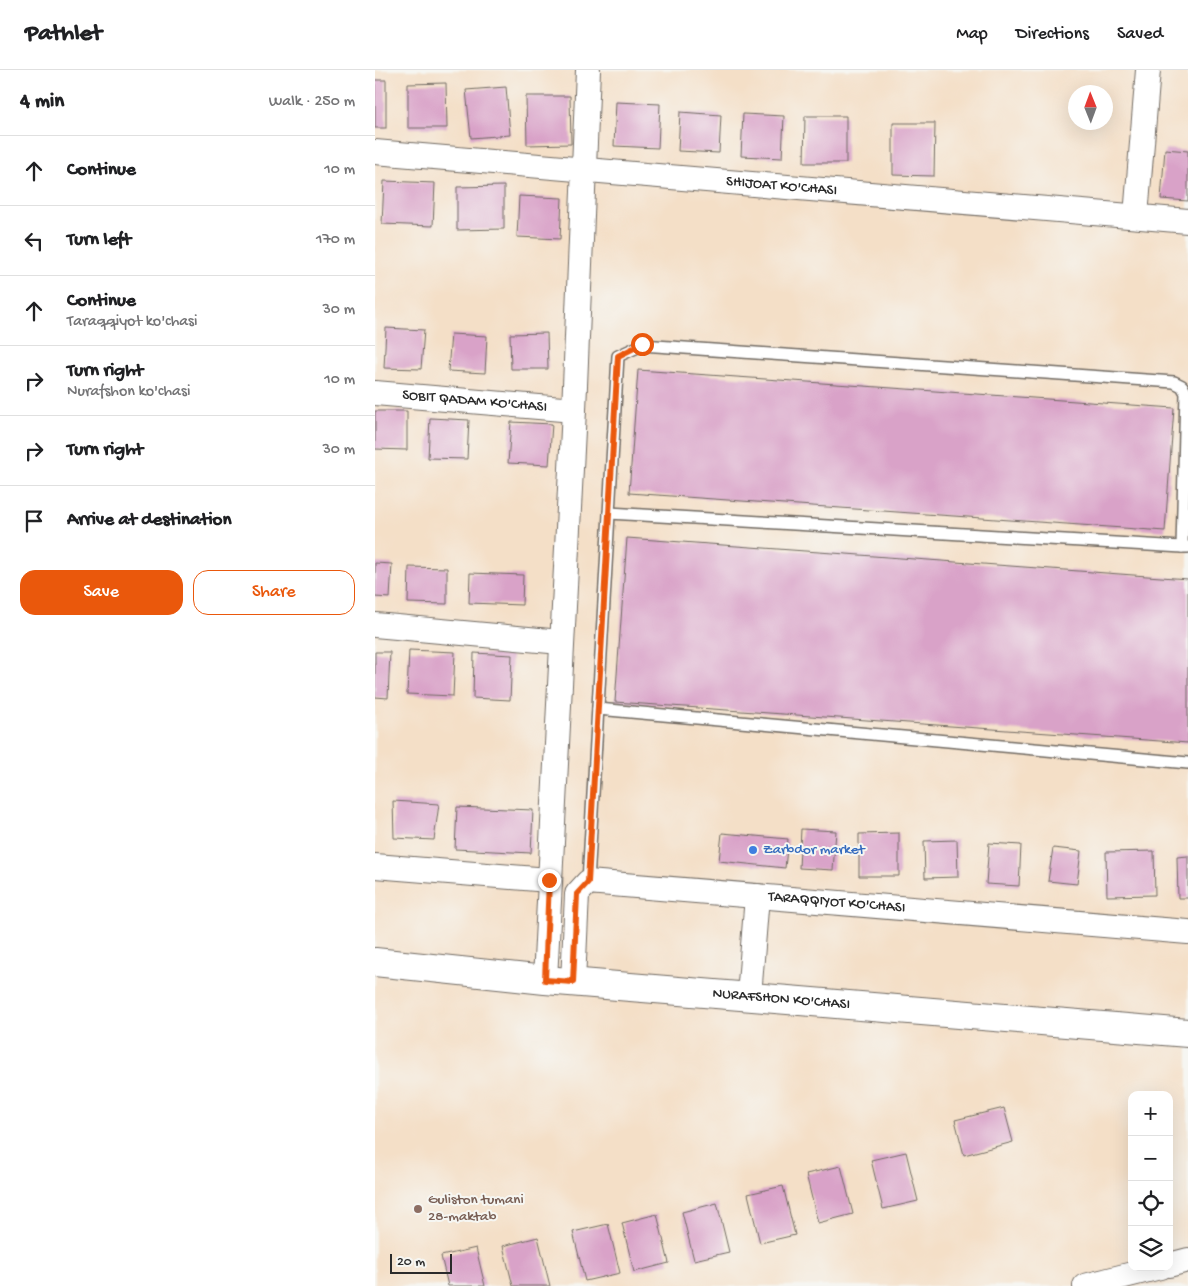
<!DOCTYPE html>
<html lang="en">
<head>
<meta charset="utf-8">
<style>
  :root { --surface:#fff; --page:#f6f6f6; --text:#202124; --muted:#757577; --line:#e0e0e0; --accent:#ea580c }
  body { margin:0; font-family:"Gochi Hand",sans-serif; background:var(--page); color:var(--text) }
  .controls { position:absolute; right:15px; bottom:15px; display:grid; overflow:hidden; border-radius:10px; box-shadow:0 5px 20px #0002 }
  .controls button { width:45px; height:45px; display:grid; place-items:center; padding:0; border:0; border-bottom:1px solid var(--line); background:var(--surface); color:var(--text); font:25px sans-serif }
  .compass { position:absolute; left:693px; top:15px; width:45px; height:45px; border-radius:50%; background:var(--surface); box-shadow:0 5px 20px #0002; rotate:359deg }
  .scale { position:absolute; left:15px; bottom:12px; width:62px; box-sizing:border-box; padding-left:5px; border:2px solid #2b2b2b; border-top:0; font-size:14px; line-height:18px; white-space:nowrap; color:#2b2b2b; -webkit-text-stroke:4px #f6f6f2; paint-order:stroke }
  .stop { position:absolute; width:15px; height:15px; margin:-11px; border:4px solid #ea580c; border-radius:50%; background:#fff }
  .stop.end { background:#ea580c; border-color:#fff; box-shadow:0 1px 5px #0008 }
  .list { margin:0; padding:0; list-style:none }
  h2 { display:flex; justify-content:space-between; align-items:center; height:65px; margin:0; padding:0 20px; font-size:21px }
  h2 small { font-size:16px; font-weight:400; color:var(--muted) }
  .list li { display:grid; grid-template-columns:32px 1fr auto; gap:15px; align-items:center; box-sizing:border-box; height:70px; padding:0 20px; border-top:1px solid var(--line) }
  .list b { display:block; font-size:19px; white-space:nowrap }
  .list p { margin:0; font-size:16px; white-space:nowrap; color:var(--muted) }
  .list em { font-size:16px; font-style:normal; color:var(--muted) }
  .actions { display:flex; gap:10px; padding:15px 20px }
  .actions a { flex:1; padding:11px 0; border:1px solid var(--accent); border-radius:15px; text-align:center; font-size:18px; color:var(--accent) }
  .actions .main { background:var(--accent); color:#fff }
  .icon { flex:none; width:28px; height:28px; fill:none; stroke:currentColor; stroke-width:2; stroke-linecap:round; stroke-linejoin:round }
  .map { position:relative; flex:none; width:813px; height:1216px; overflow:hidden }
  header { display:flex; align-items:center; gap:30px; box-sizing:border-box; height:70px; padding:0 25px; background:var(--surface); border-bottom:1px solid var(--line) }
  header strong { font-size:24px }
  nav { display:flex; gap:28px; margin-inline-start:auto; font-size:18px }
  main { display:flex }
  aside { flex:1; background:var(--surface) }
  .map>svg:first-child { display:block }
  .building { fill:#d9a2c8 }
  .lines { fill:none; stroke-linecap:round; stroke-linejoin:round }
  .service-casing { stroke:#716a62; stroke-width:14 }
  .minor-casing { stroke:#716a62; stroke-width:26 }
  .tertiary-casing { stroke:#716a62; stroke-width:30 }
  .service { stroke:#fff; stroke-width:11 }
  .minor { stroke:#fff; stroke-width:24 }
  .tertiary { stroke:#fff; stroke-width:28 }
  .route { stroke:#ea580c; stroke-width:6 }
  .shop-dot { fill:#3f7fe0; stroke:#f6f6f2; stroke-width:2 }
  .education-dot { fill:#8d6e63; stroke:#f6f6f2; stroke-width:2 }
  .labels { text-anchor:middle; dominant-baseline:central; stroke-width:4; stroke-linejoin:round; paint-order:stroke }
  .street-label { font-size:15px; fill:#2b2b2b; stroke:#f6f6f2 }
  .shop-label { font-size:15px; fill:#366cbe; stroke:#f6f6f2; text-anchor:start }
  .education-label { font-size:15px; fill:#785e54; stroke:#f6f6f2; text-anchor:start }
</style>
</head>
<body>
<header>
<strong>Pathlet</strong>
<nav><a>Map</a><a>Directions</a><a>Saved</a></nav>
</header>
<main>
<aside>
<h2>4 min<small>Walk · 250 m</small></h2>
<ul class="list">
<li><svg class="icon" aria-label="ahead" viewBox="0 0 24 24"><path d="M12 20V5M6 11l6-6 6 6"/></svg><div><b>Continue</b></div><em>10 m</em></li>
<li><svg class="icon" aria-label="left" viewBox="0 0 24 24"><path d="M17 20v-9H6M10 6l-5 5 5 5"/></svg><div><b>Turn left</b></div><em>170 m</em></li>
<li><svg class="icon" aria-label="ahead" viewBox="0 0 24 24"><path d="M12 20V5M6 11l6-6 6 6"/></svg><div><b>Continue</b><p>Taraqqiyot ko'chasi</p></div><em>30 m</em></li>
<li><svg class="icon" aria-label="right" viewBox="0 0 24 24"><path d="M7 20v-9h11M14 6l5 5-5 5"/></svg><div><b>Turn right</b><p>Nurafshon ko'chasi</p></div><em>10 m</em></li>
<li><svg class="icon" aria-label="right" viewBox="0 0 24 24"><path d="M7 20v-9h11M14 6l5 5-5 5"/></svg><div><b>Turn right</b></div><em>30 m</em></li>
<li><svg class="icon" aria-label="arrive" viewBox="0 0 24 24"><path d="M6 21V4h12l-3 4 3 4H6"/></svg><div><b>Arrive at destination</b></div></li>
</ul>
<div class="actions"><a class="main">Save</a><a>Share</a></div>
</aside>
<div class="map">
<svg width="813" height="1216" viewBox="0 0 813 1216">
  <rect width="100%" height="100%" fill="#f6f6f2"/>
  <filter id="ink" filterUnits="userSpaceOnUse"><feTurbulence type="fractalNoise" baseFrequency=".02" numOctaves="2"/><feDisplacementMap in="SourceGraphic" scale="10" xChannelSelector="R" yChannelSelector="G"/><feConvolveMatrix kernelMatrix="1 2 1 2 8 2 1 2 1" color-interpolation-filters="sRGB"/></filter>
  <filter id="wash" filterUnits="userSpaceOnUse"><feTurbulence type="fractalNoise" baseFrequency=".0096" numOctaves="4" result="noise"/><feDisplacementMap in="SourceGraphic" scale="20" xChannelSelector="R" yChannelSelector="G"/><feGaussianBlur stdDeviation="1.12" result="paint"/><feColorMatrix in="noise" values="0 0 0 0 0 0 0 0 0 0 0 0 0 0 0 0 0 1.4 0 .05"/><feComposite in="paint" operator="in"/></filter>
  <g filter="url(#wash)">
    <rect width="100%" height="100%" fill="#f4dfc7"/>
    <g id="blocks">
      <g class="building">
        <rect x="0" y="10" width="11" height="48"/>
        <polygon points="71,13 72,58 33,58 33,14"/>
        <polygon points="131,17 135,65 96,68 91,20"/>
        <polygon points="151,26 195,26 196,74 152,75"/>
        <polygon points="241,32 285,34 283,78 239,76"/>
        <polygon points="305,42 346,45 344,83 303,81"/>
        <polygon points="368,44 409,46 407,88 366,86"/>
        <polygon points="430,46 471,46 471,93 429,93"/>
        <polygon points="518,53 560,53 559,106 518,105"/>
        <polygon points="790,79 813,81 813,131 786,129"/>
        <polygon points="9,111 60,113 58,156 7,154"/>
        <polygon points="129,116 129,159 82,160 82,117"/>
        <polygon points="144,126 187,128 185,169 142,167"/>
        <polygon points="11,258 49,260 46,299 9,298"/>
        <polygon points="172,263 173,299 136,299 135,264"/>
        <polygon points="76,264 112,266 110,303 73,301"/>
        <polygon points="263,300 799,338 790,461 254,423"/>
        <polygon points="0,341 32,341 32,380 0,379"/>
        <polygon points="55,348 94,350 92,389 53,388"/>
        <polygon points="136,352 177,354 174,395 133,393"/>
        <polygon points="252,468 813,509 813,673 240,632"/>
        <polygon points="0,493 17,494 15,528 0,527"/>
        <polygon points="34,497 72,498 72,534 33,533"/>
        <polygon points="95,503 148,505 147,535 94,533"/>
        <polygon points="34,580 80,582 78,626 32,624"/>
        <polygon points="0,582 15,582 13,628 0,627"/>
        <polygon points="99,583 137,585 135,630 98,628"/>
        <polygon points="18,731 64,734 59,770 19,768"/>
        <polygon points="82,737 158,740 156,783 80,779"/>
        <polygon points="426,759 461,761 458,800 424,798"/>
        <polygon points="347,763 413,769 410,798 344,791"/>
        <polygon points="524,763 524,806 484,806 484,764"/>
        <polygon points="582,770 583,807 550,808 549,771"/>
        <polygon points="614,773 646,775 644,816 611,814"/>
        <polygon points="678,778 706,781 702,814 673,811"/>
        <polygon points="779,781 780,825 732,826 731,782"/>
        <polygon points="813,786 813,828 803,828 802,787"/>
        <polygon points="629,1038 638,1072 589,1085 580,1050"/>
        <polygon points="531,1082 543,1131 508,1139 496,1090"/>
        <polygon points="466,1096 478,1144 443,1153 431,1104"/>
        <polygon points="408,1116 420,1165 385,1173 373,1124"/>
        <polygon points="342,1133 354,1182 319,1190 307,1142"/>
        <polygon points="282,1144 294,1193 259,1202 247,1153"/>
        <polygon points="233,1154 245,1203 210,1211 198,1162"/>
        <polygon points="163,1167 175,1216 138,1216 128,1176"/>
        <polygon points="101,1178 110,1216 73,1216 66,1186"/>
      </g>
    </g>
  </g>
  <g filter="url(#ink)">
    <use href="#blocks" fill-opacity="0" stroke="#716a62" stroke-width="1"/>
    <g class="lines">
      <g class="service-casing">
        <g id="service">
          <polyline points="234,443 807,477"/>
          <polyline points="223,639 813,693"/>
          <polyline points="213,812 243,286 267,275 799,312 807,316 811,323 807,477 813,477"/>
        </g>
      </g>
      <g class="minor-casing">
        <g id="minor">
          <path id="s1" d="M0,82L813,151"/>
          <polyline points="761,146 773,0"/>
          <path id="s2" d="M0,323L199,340"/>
          <polyline points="0,555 186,572"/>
          <polyline points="0,796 174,810"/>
          <polyline points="170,910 199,340 213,0"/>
          <path id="s3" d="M198,912L202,824L213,812L813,862"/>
          <polyline points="374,926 382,826"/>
          <polyline points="794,1195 813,1190"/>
          <polyline points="710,1216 785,1197"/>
        </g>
      </g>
      <g class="tertiary-casing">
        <g id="tertiary">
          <path id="s4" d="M0,892L170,910L813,963"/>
        </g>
      </g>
      <use href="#service" class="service"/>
      <use href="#minor" class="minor"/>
      <use href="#tertiary" class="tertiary"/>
    </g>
  </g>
  <g class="lines" filter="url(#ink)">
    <polyline class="route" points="174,810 170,910 198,912 202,824 213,812 243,286 267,274"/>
  </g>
  <circle class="shop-dot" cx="378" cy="780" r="5"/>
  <circle class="education-dot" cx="43" cy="1139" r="5"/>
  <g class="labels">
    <g class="street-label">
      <text stroke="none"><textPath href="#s1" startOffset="408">SHIJOAT KO'CHASI</textPath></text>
      <text stroke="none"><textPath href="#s2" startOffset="100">SOBIT QADAM KO'CHASI</textPath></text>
      <text stroke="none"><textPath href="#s3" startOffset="354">TARAQQIYOT KO'CHASI</textPath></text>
      <text stroke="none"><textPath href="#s4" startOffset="408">NURAFSHON KO'CHASI</textPath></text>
    </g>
    <g class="shop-label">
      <text x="388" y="780">Zarbdor market</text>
    </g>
    <g class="education-label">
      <text x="53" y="1130">Guliston tumani<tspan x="53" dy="17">28-maktab</tspan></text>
    </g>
  </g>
</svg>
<div class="controls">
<button>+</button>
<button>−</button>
<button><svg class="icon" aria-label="locate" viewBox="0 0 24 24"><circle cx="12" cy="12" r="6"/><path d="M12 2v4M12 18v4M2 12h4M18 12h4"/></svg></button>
<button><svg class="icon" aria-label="layers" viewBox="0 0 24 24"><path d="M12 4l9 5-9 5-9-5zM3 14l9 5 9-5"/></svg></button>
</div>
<svg class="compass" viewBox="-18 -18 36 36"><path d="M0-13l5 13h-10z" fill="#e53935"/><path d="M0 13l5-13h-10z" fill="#757577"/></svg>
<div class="scale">20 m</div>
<div class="stop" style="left:267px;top:274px"></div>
<div class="stop end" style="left:174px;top:810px"></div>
</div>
</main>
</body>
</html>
